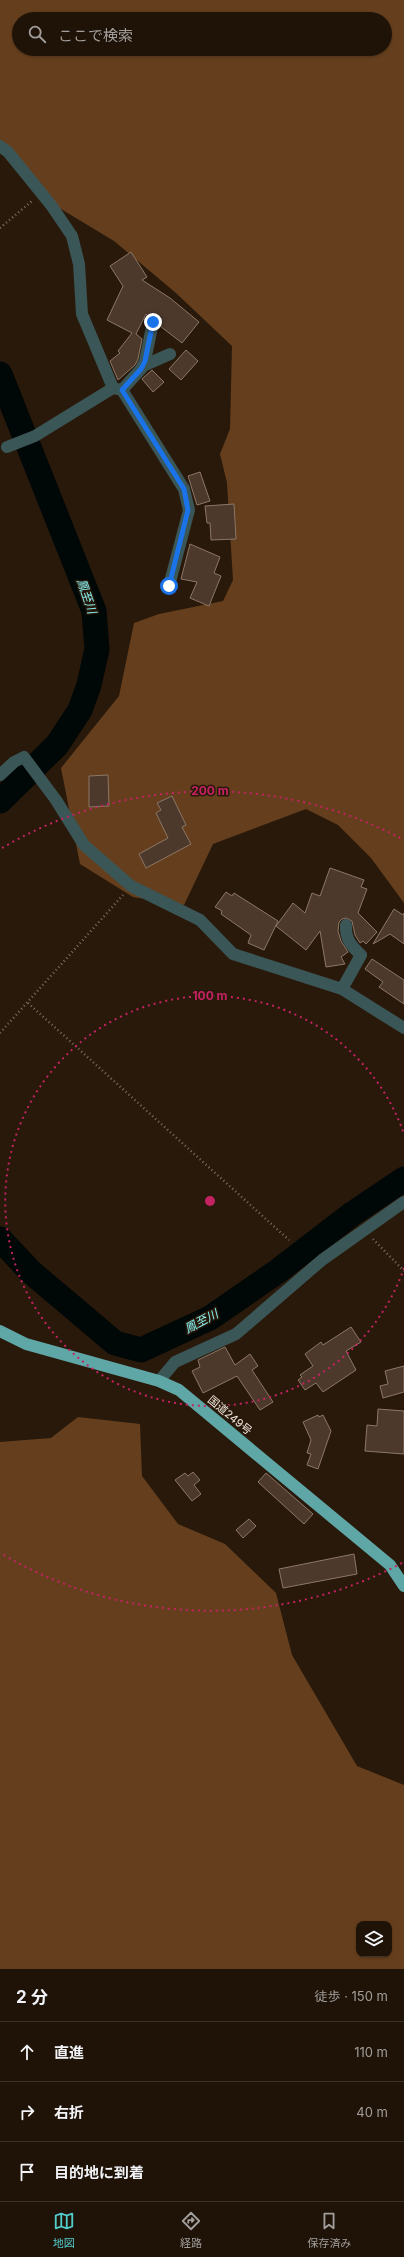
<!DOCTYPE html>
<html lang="ja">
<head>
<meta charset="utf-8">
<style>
  :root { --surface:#1f1308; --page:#271c12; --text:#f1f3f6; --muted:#a19e9c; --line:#3c3229; --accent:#52cdcd }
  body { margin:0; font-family:Inter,"Noto Sans JP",sans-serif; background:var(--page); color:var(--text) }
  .controls { position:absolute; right:12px; bottom:12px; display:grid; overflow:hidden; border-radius:8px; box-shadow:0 1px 3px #0004 }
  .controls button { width:36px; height:36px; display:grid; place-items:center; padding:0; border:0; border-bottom:1px solid var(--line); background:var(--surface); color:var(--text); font:20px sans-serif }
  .stop { position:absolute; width:12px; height:12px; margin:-9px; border:3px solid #1a73e8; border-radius:50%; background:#fff }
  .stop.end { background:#1a73e8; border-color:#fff; box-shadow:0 1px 4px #0008 }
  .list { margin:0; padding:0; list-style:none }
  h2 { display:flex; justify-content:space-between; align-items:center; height:52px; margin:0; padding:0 16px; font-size:17px }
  h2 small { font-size:13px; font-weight:400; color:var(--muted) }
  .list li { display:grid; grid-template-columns:26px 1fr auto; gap:12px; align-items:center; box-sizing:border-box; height:60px; padding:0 16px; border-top:1px solid var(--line) }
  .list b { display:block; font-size:15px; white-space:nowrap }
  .list em { font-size:13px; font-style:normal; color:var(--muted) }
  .icon { flex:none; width:22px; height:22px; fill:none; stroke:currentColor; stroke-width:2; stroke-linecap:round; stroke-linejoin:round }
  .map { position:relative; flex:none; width:404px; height:1969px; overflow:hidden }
  .search { position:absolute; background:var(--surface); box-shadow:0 1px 3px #0004; left:12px; right:12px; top:12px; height:44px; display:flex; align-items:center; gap:10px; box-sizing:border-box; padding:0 14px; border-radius:22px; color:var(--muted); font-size:15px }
  .sheet { height:232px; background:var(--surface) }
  nav { display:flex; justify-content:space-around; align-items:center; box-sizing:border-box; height:56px; border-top:1px solid var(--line); background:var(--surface); font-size:11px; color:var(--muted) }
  nav a { display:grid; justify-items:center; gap:2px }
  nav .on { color:var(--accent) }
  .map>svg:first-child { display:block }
  .forest { fill:#653f1d; fill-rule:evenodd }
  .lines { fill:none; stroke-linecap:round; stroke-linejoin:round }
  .river { stroke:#000707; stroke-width:25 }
  .building { fill:#4c392b; stroke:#8c7767 }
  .path { stroke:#7d6f63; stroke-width:2.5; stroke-dasharray:1 3; stroke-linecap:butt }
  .street { stroke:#3b5656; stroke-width:12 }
  .highway { stroke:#5fa6a6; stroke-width:12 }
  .route { stroke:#1a73e8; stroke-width:5 }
  .ring { fill:none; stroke:#c42261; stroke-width:2; stroke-dasharray:2 4 }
  .labels { text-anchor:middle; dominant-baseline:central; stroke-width:3; stroke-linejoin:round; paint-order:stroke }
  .street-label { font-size:11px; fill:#f0e4db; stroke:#29190b }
  .water-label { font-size:12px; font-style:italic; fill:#87f5f5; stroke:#29190b }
  .centre { fill:#c42261; stroke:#29190b; stroke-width:2 }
  .ring-label { font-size:12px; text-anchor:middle; font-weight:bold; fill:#c42261; stroke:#29190b; stroke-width:3; stroke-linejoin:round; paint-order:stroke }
</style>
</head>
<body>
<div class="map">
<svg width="404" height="1969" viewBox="0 0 404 1969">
  <rect width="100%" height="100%" fill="#29190b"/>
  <g class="forest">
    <path d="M0,0H404V903L371,858L338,825L306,809L213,844L184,905L133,897L80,864L61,768L119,696L134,623L159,614L223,601L233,580L227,483L220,454L230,429L232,346L176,293L114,241L46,200L0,152ZM19,19H385V49H19Z"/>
    <path d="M78,1417L140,1424L142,1476L178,1524L225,1544L276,1593L292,1655L357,1766L404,1785V1969H0V1442L51,1438ZM359,1924H389V1954H359Z"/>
  </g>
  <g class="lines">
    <g class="river">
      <polyline points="0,374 94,611 97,649 89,685 80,710 57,745 0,801"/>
      <polyline points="0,1239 31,1272 115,1343 141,1350 210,1318 278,1271 352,1214 404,1179"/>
    </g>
  </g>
  <g class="building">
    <polygon points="131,252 147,277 142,280 170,298 199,322 182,343 160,326 158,316 154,315 148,316 146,314 136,334 142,339 138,359 135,365 118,380 110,361 120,353 118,351 132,333 107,320 123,286 110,266"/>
    <polygon points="186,350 198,361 181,380 169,369"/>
    <polygon points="152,370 164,382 153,392 142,379"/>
    <polygon points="200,472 210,501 197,505 188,476"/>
    <polygon points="234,504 236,539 211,540 210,523 207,523 205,506"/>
    <polygon points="190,544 220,557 214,573 221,576 209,606 190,598 197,582 181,579"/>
    <polygon points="108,775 109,806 89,807 89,776"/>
    <polygon points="172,796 186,825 182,827 191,844 146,868 139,854 168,838 156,813 161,810 157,803"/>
    <polygon points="330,868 364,880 361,887 367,889 358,913 377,932 366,944 363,941 360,943 355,935 352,921 346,918 342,919 339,922 338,931 341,941 348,952 341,957 345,964 326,967 320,931 306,950 276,926 293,903 305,913 312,893 320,896"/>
    <polygon points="226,892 232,896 234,893 278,921 264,950 248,943 251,935 221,914 222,911 215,907"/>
    <polygon points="394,909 403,915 404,913 404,944 390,934 373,944"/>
    <polygon points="372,959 404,980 404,1004 379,987 383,982 365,969"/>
    <polygon points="351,1327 361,1342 346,1351 356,1370 323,1392 316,1383 305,1390 298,1380 302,1377 300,1375 313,1366 305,1354 321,1342 323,1345"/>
    <polygon points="225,1347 235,1365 250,1354 258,1366 252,1370 273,1402 260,1410 237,1376 203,1393 192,1371 200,1367 198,1360"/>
    <polygon points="404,1366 404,1392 383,1398 380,1386 388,1384 385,1371"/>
    <polygon points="378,1409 404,1411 404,1454 365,1451 367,1425 377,1426"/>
    <polygon points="318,1415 319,1417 323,1415 331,1431 318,1469 307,1465 311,1454 307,1453 311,1440 303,1422"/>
    <polygon points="193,1472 200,1480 194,1485 201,1494 192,1501 175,1480 185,1473 188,1476"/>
    <polygon points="266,1473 313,1514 304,1524 258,1482"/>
    <polygon points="249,1519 256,1526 243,1538 236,1530"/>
    <polygon points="354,1554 357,1574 283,1588 279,1569"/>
  </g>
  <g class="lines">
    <g class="path">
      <polyline points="0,228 32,201"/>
      <polyline points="28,1003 289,1240"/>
      <polyline points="0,1033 123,895"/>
      <polyline points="373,1239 404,1271"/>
    </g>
    <g class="street">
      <polyline points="0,146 8,152 51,205 72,236 79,264 82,314 113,388"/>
      <polyline points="143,366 170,354"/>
      <polyline points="122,390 141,369 145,361 153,322"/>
      <polyline points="7,447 35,436 113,388 122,390 184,489 189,510 169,586"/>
      <polyline points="0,775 14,762 24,757 56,800 84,845 131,886 200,920 233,954 342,989 404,1028"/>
      <path d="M342,989L361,955C351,946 345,938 346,925"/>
      <polyline points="159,1381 175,1362 236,1334 322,1260 404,1202"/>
    </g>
    <polyline class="highway" points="0,1331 26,1344 159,1381 179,1390 390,1565 404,1586"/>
  </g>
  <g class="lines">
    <polyline class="route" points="153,322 145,361 141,369 122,390 184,489 188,510 169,586"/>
  </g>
  <g class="ring">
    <path d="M404 1268A205 205 0 1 1 404 1134"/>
    <path d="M402 1563A410 410 0 0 1 2 1554M2 848A410 410 0 0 1 402 839"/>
  </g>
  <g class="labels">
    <g class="street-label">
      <text transform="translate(230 1415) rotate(40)">国道249号</text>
    </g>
    <g class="water-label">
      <text transform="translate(87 596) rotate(71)">鳳至川</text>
      <text transform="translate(201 1321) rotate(-28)">鳳至川</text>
    </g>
  </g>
  <circle cx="210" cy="1201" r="6" class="centre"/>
  <g class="ring-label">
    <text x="210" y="795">200 m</text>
    <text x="210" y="1000">100 m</text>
  </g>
</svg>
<div class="controls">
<button><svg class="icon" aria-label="layers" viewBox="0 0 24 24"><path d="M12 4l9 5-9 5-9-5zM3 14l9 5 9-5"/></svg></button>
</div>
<div class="stop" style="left:169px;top:586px"></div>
<div class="stop end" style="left:153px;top:322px"></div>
<div class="search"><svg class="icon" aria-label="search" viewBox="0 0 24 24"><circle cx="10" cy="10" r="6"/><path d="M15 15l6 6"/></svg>ここで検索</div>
</div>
<section class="sheet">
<h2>2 分<small>徒歩 · 150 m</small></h2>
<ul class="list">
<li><svg class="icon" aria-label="ahead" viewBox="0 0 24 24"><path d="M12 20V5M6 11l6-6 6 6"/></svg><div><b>直進</b></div><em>110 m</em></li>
<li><svg class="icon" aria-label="right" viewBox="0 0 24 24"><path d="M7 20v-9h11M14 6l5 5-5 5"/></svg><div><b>右折</b></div><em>40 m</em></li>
<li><svg class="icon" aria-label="arrive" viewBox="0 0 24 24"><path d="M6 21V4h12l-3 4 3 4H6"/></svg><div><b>目的地に到着</b></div></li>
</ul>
</section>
<nav>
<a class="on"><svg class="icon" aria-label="map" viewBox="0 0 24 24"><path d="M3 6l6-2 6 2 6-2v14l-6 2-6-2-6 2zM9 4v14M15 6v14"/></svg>地図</a>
<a><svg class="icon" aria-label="directions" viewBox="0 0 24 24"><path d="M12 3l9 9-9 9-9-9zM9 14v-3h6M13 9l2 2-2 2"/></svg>経路</a>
<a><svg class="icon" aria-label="saved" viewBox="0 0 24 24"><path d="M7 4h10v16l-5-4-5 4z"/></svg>保存済み</a>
</nav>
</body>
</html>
